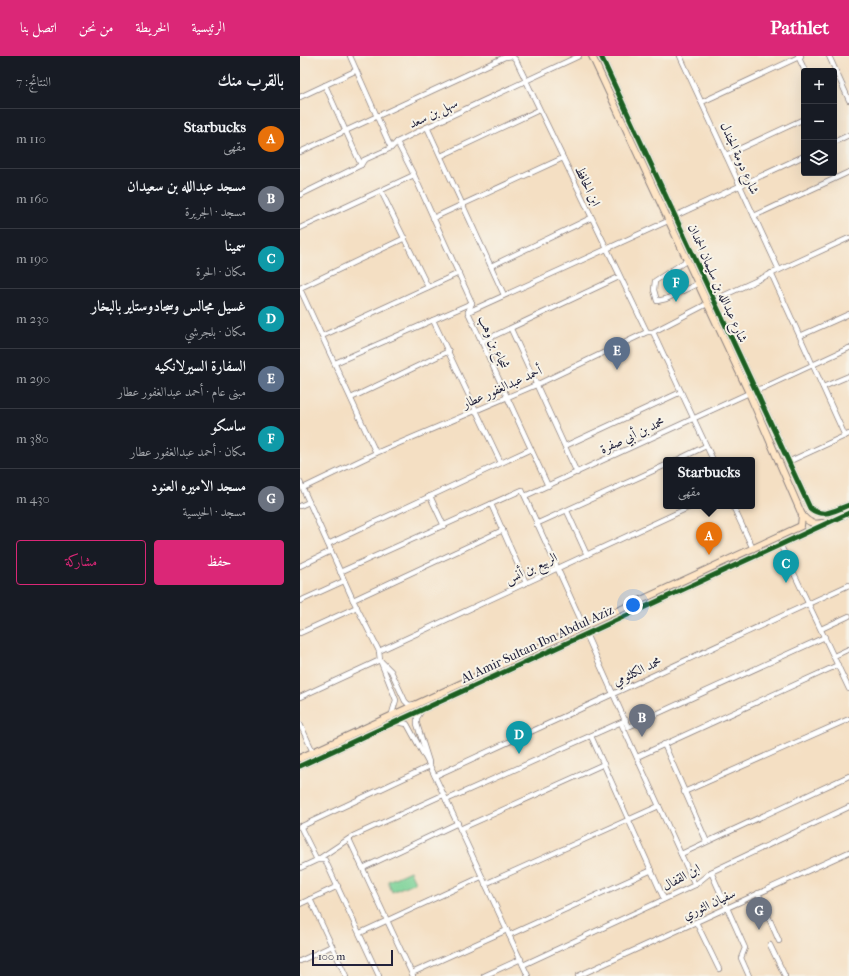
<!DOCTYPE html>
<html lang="ar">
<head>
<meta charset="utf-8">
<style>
  :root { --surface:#171b24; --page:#242831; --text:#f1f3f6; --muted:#9ea1a6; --line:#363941; --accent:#db2777 }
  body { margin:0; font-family:"IM FELL French Canon",Amiri,serif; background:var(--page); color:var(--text); direction:rtl }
  .controls { position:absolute; right:12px; top:12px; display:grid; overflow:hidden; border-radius:4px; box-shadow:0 4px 16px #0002 }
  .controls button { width:36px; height:36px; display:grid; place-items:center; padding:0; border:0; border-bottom:1px solid var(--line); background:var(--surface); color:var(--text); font:20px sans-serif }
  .scale { position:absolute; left:12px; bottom:10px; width:81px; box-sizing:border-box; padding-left:4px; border:2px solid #22223b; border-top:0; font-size:11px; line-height:14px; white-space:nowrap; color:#22223b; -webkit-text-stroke:3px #f7f3e8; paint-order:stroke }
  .you { position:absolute; left:333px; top:549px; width:14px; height:14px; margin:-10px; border:3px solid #fff; border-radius:50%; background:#1a73e8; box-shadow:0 0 0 6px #1a73e833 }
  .badge { display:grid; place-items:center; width:26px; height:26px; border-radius:50%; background:var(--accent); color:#fff; font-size:13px; font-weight:700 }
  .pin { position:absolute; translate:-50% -33px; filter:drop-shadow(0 1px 2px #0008) }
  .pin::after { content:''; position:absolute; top:21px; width:14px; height:12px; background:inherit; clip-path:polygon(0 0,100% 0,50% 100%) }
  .popup { position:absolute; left:363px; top:401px; width:92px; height:52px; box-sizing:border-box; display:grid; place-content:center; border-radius:4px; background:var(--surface); filter:drop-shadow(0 1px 3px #0005); font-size:13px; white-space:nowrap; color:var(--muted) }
  .popup b { font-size:15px; color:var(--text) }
  .popup::after { content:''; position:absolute; left:50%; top:100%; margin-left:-8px; border:8px solid transparent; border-top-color:var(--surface) }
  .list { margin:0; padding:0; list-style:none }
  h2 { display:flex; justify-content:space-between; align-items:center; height:52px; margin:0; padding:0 16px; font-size:17px }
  h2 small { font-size:13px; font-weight:400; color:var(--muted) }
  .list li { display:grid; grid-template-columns:26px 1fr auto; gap:12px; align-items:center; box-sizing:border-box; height:60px; padding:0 16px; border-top:1px solid var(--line) }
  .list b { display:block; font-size:15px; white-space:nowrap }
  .list p { margin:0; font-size:13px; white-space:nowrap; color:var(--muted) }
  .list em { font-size:13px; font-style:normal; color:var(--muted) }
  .actions { display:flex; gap:8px; padding:12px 16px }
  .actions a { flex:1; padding:9px 0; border:1px solid var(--accent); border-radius:4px; text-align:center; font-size:14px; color:var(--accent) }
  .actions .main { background:var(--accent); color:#fff }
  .icon { flex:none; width:22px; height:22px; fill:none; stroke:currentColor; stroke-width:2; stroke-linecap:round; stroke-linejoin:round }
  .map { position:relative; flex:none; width:549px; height:920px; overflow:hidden; direction:ltr }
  header { display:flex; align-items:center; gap:24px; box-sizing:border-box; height:56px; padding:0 20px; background:var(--accent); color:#fff }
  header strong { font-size:19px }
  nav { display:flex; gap:22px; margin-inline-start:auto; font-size:14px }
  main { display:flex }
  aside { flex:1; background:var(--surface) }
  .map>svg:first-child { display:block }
  .green { fill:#79d196; stroke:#4e7a68 }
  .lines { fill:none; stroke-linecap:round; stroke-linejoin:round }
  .street-casing { stroke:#8b807f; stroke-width:6 }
  .secondary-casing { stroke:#8b807f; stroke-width:8 }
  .street { stroke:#fff; stroke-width:4.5 }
  .secondary { stroke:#fee5c5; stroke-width:6 }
  .cycleway-casing { stroke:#f7f3e8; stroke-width:8 }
  .cycleway { stroke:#1b5e20; stroke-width:5 }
  .labels { text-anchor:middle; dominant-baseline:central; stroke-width:4; stroke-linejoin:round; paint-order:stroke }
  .street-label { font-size:13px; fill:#22223b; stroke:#f7f3e8 }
</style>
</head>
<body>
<header>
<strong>Pathlet</strong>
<nav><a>الرئيسية</a><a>الخريطة</a><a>من نحن</a><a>اتصل بنا</a></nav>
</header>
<main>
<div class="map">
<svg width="549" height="920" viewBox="0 0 549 920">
  <rect width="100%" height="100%" fill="#f7f3e8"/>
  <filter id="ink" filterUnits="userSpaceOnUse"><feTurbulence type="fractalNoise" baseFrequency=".025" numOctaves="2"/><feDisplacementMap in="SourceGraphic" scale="8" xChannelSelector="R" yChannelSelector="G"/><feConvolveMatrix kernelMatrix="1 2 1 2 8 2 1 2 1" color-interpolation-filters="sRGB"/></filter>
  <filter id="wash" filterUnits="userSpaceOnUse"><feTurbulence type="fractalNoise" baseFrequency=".012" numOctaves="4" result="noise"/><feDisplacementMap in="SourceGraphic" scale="16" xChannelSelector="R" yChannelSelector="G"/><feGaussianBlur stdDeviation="0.9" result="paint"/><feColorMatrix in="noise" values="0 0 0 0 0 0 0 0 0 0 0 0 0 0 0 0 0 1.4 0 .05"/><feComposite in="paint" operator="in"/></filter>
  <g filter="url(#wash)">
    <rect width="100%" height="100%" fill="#f4dfc3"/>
    <polygon class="green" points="110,815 115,826 92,836 88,825"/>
  </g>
  <g filter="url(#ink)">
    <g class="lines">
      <g class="street-casing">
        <g id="street">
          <polyline points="50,0 91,92"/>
          <polyline points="380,0 479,214"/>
          <polyline points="498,0 505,15"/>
          <polyline points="529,0 549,44"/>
          <polyline points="206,1 212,0 216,4 347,276"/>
          <polyline points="25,29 61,109"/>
          <polyline points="0,41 55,15"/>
          <polyline points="402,46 501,0"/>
          <polyline points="127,71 204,239"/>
          <polyline points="97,86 114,119 172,247 168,256 248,430"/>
          <polyline points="534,86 549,79"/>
          <polyline points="0,96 207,0"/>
          <polyline points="426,99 504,63"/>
          <polyline points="141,100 239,54"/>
          <polyline points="81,135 128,231"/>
          <polyline points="0,139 61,109 64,104 91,92 97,86 127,71 279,0"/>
          <polyline points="375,160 504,100"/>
          <polyline points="454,160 549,116"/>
          <polyline points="133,162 263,102"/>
          <polyline points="0,172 114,119"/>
          <polyline points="386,205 355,225 354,234 357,245 366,243 397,228"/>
          <polyline points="191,210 291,162"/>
          <polyline points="471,217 545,380"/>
          <polyline points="0,232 105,182"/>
          <polyline points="0,233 76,397"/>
          <polyline points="414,244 549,182"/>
          <polyline points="168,256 368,165"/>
          <polyline points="133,264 201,407"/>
          <polyline points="211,273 277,417"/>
          <polyline points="353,276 413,404"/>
          <polyline points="22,280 159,217"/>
          <polyline points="500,280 549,258"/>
          <polyline points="181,286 319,221"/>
          <polyline points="35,307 172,247"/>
          <polyline points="523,331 549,320"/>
          <polyline points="455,334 463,332 549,292"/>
          <polyline points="51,342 149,295"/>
          <polyline points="265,390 381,336"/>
          <polyline points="377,404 406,390"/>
          <polyline points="488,406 549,378"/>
          <polyline points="0,426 53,544 79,595 80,604 96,644 91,661"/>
          <polyline points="3,432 76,397 236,329 347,276 353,276 407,248"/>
          <polyline points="130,440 144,470"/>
          <polyline points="225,440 449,337"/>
          <polyline points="191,448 226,527"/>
          <polyline points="0,450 9,446"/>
          <polyline points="433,450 453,493"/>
          <polyline points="267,455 287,499"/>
          <polyline points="236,468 366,409"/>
          <polyline points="28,488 231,393"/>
          <polyline points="480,488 549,633"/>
          <polyline points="0,510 31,495"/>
          <polyline points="40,516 222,434 284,571"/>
          <polyline points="53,544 203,474"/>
          <polyline points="0,545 44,525"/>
          <polyline points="521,573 549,560"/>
          <polyline points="0,577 57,551"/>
          <polyline points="286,578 328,671 525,581"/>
          <polyline points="79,595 392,450"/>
          <polyline points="534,600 549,593"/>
          <polyline points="80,604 91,615 105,645 109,649 115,648"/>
          <polyline points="0,641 80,604"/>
          <polyline points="122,654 117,662 117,668 129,706"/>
          <polyline points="97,666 107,668 130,710 160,773 228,920"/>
          <polyline points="321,667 395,829"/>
          <polyline points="0,668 13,696"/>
          <polyline points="291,680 364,843"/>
          <polyline points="364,688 406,784"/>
          <polyline points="337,701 538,609"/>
          <polyline points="135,720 549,529"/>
          <polyline points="384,736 549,663"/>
          <polyline points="146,744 326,664"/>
          <polyline points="0,770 17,804 25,804 79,920"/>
          <polyline points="0,771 130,710"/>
          <polyline points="160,773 304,708"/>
          <polyline points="49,783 113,920"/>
          <polyline points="381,798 549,720"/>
          <polyline points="0,812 17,804 53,780 143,739"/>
          <polyline points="63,812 158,767"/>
          <polyline points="411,816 445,892 441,902 449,920"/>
          <polyline points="185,828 359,750"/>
          <polyline points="458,837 479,885"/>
          <polyline points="10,843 46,920"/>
          <polyline points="0,848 38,830"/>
          <polyline points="396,866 419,913"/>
          <polyline points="60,877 181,821"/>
          <polyline points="209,879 352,814"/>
          <polyline points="470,889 485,920"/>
          <polyline points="0,905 32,890"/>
          <polyline points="223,909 395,829 411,816 549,751"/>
          <polyline points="112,917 207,874"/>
          <polyline points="184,920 221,903"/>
          <polyline points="278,920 549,796"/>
        </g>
      </g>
      <g class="secondary-casing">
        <g id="secondary">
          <path d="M292,0L449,337L502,459C508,466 513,469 522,467"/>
          <path d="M301,0L510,452C523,463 535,454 549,449"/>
          <polyline points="0,702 501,470 502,459"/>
          <polyline points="0,710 549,457"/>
        </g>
      </g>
      <use href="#street" class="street"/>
      <use href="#secondary" class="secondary"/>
      <g class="cycleway-casing">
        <g id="cycleway">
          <path d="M301,0L510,452C523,463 535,454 549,449"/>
          <polyline points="0,710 549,457"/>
        </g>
      </g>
      <use href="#cycleway" class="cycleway"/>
    </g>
  </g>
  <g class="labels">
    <g class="street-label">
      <text transform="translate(133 57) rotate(-26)">سهل بن سعد</text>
      <text transform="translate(440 102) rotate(66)">شارع دومة الجندل</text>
      <text transform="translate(288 130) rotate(65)">ابن الحافظ</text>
      <text transform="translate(418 227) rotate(66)">شارع عبدالله بن سليمان الحمدان</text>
      <text transform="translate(194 286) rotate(66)">شجاع بن وهب</text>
      <text transform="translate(202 331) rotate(-24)">أحمد عبدالغفور عطار</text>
      <text transform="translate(332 379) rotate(-25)">محمد بن أبي صفرة</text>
      <text transform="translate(231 512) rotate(-25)">الربيع بن أنس</text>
      <text transform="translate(237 588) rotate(-25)">Al Amir Sultan Ibn Abdul Aziz</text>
      <text transform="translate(337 615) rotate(-25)">محمد الكلثومي</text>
      <text transform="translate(381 821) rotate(-29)">ابن القفال</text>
      <text transform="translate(409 848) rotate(-25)">سفيان الثوري</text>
    </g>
  </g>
</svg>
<div class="controls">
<button>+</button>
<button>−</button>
<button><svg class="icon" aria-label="layers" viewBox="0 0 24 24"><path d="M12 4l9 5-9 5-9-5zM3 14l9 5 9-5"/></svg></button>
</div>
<div class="scale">100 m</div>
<div class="you"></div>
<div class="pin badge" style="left:409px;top:499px;background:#e8710a">A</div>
<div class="popup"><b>Starbucks</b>مقهى</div>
<div class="pin badge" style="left:342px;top:681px;background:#6b7280">B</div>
<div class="pin badge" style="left:486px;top:527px;background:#0f9aa8">C</div>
<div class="pin badge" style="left:219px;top:698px;background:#0f9aa8">D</div>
<div class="pin badge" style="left:317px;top:314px;background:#5c6f8a">E</div>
<div class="pin badge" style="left:376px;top:246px;background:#0f9aa8">F</div>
<div class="pin badge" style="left:459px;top:874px;background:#6b7280">G</div>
</div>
<aside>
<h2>بالقرب منك<small>النتائج: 7</small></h2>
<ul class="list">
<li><span class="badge" style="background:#e8710a">A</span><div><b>Starbucks</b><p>مقهى</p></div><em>110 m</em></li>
<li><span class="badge" style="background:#6b7280">B</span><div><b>مسجد عبدالله بن سعيدان</b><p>مسجد · الجريرة</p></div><em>160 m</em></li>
<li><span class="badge" style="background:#0f9aa8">C</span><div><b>سمينا</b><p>مكان · الحرة</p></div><em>190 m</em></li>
<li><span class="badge" style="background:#0f9aa8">D</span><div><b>غسيل مجالس وسجادوستاير بالبخار</b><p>مكان · بلجرشي</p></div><em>230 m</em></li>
<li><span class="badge" style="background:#5c6f8a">E</span><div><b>السفارة السيرلانكيه</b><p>مبنى عام · أحمد عبدالغفور عطار</p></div><em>290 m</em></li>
<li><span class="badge" style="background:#0f9aa8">F</span><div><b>ساسكو</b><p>مكان · أحمد عبدالغفور عطار</p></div><em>380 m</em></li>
<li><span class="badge" style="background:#6b7280">G</span><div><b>مسجد الاميره العنود</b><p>مسجد · الحيسية</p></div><em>430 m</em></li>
</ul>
<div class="actions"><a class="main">حفظ</a><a>مشاركة</a></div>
</aside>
</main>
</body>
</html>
